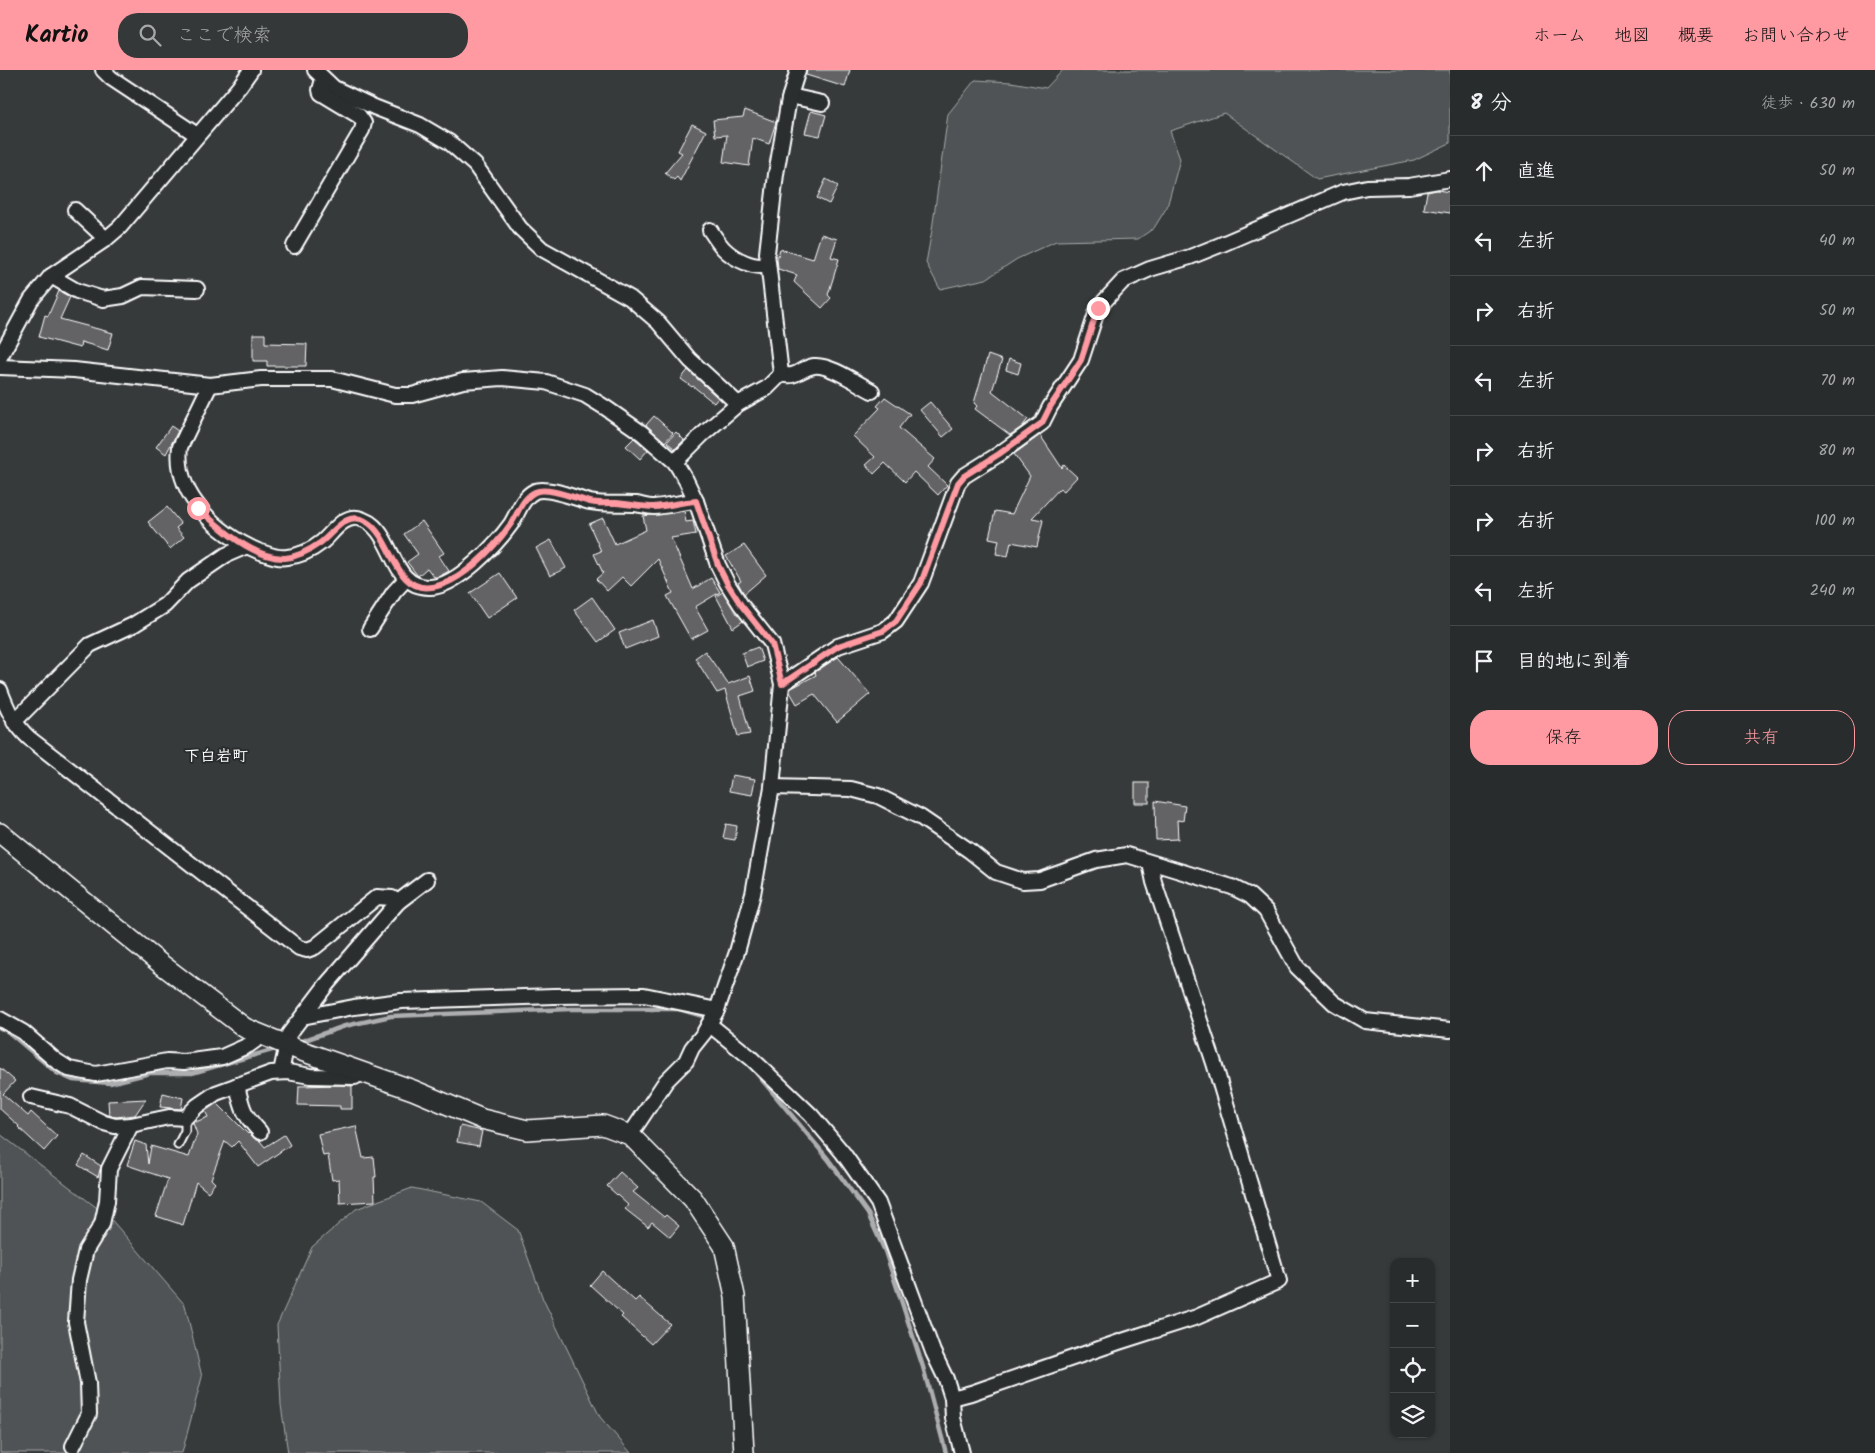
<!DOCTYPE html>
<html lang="ja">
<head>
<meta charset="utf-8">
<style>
  :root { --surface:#292c2c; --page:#353838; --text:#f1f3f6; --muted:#a5a7a9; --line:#454848; --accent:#ff9aa2 }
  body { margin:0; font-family:Kalam,"Klee One",sans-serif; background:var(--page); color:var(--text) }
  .controls { position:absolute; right:15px; bottom:15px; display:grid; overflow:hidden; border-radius:10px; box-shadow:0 1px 4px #0004 }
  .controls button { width:45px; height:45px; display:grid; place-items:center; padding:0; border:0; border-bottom:1px solid var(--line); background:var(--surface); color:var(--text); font:25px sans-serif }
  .stop { position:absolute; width:15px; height:15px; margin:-11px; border:4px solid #ff9aa2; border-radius:50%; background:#fff }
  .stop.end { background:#ff9aa2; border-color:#fff; box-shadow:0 1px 5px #0008 }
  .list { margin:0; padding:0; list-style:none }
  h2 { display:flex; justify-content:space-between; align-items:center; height:65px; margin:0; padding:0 20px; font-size:21px }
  h2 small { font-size:16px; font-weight:400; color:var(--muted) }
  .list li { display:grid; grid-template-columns:32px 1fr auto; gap:15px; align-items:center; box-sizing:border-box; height:70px; padding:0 20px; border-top:1px solid var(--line) }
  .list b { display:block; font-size:19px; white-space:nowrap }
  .list em { font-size:16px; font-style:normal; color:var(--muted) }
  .actions { display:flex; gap:10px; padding:15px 20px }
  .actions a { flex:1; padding:11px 0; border:1px solid var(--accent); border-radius:20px; text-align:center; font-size:18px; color:var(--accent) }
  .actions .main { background:var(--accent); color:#111 }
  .icon { flex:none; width:28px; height:28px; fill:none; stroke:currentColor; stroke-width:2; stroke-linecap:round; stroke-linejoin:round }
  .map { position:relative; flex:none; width:1450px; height:1383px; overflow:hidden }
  header { display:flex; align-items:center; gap:30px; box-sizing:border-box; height:70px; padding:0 25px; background:var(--accent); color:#111 }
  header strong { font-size:24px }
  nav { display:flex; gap:28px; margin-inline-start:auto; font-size:18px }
  .search { width:350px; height:45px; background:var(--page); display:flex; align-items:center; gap:12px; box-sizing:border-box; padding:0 18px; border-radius:20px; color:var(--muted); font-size:19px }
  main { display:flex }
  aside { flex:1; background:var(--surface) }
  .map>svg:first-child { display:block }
  .green { fill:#505354; stroke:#a8a9aa }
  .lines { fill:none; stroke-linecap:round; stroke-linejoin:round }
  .stream { stroke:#adaeaf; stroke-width:4.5 }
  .building { fill:#636465; stroke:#fff }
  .lane-casing { stroke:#fff; stroke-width:11 }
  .street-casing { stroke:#fff; stroke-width:18 }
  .secondary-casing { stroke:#fff; stroke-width:22 }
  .lane { stroke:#2a2d2e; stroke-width:7 }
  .street { stroke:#2a2d2e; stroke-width:14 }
  .secondary { stroke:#2a2d2e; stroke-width:19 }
  .route { stroke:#ff9aa2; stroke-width:6 }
  .labels { text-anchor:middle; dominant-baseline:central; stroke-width:4; stroke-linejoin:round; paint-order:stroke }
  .quarter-label { font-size:16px; font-weight:bold; fill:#fff; stroke:#2a2d2e }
</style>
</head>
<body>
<header>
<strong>Kartio</strong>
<div class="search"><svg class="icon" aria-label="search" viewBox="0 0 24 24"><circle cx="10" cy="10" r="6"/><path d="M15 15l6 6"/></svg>ここで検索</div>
<nav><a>ホーム</a><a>地図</a><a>概要</a><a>お問い合わせ</a></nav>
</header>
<main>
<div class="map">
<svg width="1450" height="1383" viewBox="0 0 1450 1383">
  <rect width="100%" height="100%" fill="#373a3b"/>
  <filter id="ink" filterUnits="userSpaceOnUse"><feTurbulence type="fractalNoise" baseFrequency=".02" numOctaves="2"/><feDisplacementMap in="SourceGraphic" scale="10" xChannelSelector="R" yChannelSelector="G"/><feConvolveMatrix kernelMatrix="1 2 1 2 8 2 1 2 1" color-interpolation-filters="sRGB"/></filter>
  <g filter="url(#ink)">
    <g class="green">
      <polygon points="1063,0 1450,0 1450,73 1414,90 1317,109 1224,43 1170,61 1180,89 1167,137 1154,158 1138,169 1056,171 1017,189 986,209 940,219 926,193 932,160 948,44 975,10 1011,12 1046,18"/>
      <polygon points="0,1064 109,1147 185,1235 202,1307 182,1383 0,1383"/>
      <polygon points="412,1118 481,1132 518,1160 543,1229 600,1347 631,1383 288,1383 281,1335 277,1255 312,1177 356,1139"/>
    </g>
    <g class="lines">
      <g class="stream">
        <polyline points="0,958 5,959 57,1003 73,1010 110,1013 150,1003 192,1003 279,978"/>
        <polyline points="296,973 345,956 391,946 571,939 679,939 706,947 709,950"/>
        <polyline points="753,999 828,1089 868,1144 885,1181 923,1297 946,1383"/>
      </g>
    </g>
    <g class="building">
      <polygon points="807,0 850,0 845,17 806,5"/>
      <polygon points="745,40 776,52 769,74 753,68 749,96 723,92 727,65 715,66 713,50 743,47"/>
      <polygon points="811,41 826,45 820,66 805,63"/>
      <polygon points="692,54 706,61 680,111 677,107 674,110 665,103 682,83 678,81"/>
      <polygon points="826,109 838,116 829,134 817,128"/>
      <polygon points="1437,120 1450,122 1450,143 1424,139 1427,122"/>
      <polygon points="821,164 837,169 831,187 839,189 828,225 831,228 822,238 794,212 797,205 778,199 777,189 780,179 813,189"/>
      <polygon points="59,221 70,227 60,249 113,263 108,280 81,272 80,278 39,267 45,245 48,246"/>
      <polygon points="253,264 265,264 265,273 307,274 306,296 267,296 267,291 253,291"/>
      <polygon points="988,285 1002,290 992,321 1028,349 1022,357 1010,365 975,339 977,336 974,333"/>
      <polygon points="1009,289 1021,293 1018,304 1006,300"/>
      <polygon points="688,300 718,328 714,333 693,316 692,317 681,309"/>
      <polygon points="885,327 910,344 899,358 935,389 928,397 947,415 938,425 914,402 905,412 885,393 874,404 866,395 875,387 853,366 880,338 877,336"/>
      <polygon points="930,332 953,359 943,367 920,340"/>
      <polygon points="654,346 673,363 665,372 646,355"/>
      <polygon points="171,356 178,361 166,384 156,377"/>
      <polygon points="676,362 684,370 675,379 667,372"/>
      <polygon points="1040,365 1062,398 1064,395 1077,407 1064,421 1060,418 1032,448 1043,450 1037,477 1011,472 1008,486 996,484 999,470 989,468 995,441 1012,444 1030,406 1014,384"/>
      <polygon points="634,368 648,380 640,389 626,376"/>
      <polygon points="167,437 181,454 176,458 184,467 170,479 148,452"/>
      <polygon points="684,441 686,452 693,451 696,464 671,468 693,519 711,508 720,522 695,537 708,560 691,569 667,526 673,523 658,489 631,516 622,507 607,521 596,509 603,503 594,484 601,481 589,454 603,448 615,474 646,460 643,446"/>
      <polygon points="422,451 444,483 439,486 449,501 438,507 434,507 427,498 418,506 407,492 418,484 404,464"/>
      <polygon points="551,470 566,498 550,506 536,478"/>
      <polygon points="744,475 766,505 744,524 738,513 741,511 726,486"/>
      <polygon points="500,503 517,528 487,548 470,523"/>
      <polygon points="723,522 743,551 733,558 716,526"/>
      <polygon points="592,527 615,560 598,572 574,540"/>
      <polygon points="653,550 658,566 625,579 619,563"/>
      <polygon points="758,577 763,591 747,597 742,583"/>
      <polygon points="705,581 728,614 750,606 755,621 740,626 750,664 738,666 725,620 717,623 695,588"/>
      <polygon points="838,587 870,624 837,652 814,624 797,634 790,622 790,619 816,605 815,602"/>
      <polygon points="732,705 755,709 752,725 729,721"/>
      <rect x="1135" y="713" width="14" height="20"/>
      <polygon points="1155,731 1185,736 1183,751 1177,750 1178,769 1156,770"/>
      <polygon points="726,754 737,756 735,770 723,768"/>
      <polygon points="0,998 15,1011 3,1024 28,1046 31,1042 57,1066 44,1081 18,1057 19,1056 0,1039"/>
      <polygon points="340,1015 352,1016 352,1039 340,1039 340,1036 298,1035 299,1016"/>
      <polygon points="163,1023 183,1028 181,1039 160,1037"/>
      <polygon points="146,1029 135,1045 116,1047 109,1045 108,1031"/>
      <polygon points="217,1033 248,1064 249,1063 254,1068 260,1071 265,1077 284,1065 290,1075 258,1097 238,1071 232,1077 225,1071 211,1109 215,1113 208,1122 196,1112 183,1155 156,1146 168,1109 127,1095 135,1071 146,1075 148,1094 151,1076 189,1087 197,1064 193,1053 208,1047 205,1041"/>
      <polygon points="356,1056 363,1088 374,1087 376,1107 374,1107 375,1131 340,1133 339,1109 332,1110 328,1085 323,1086 318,1064"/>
      <polygon points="460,1056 482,1061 479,1076 457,1072"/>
      <polygon points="84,1085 101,1096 98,1107 78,1095"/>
      <polygon points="620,1102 638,1118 633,1122 664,1147 666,1145 679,1156 670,1167 652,1152 648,1157 625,1139 628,1135 607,1116"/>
      <polygon points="602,1201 635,1231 639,1227 670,1254 651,1274 621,1247 623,1245 590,1215"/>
    </g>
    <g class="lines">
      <g class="lane-casing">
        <polyline id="lane" points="178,1075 185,1061 185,1048"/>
      </g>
      <g class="street-casing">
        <g id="street">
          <polyline points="103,0 111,8 197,65"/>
          <polyline points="315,0 334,18 374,37 420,55 449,72 475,95 520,158 542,179 630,228 658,252 690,290 738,334"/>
          <polyline points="790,26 822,33"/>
          <polyline points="75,140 106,169"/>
          <path d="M710,160C714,166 719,174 724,179C734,189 754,199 768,195"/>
          <polyline points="294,176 362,60 364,53 359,46 321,23 320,20 323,9"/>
          <polyline points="51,206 77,221 103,229 123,226 142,217 197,219"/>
          <polyline points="0,287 31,230 51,206 106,169 120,157 239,17 251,0"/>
          <polyline points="0,297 74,300 210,315 261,309 332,309 395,325 412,325 463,311 502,308 546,312 585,325 606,338 642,363 675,392 686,410 696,431 718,495 727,513 741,535 772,574 782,614 772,717 753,824 737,882 717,940 704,963 692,978 686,991 666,1011 630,1065"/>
          <path d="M781,304C797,309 800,298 814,296C830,294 858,314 872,321"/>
          <path d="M210,315L180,377C174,425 218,464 258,481C268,484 277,489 287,487C299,486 312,480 322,472C332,464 343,445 358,448C396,456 387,518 430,517C456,517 496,475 511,454C518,443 522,427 535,421C548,416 577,429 590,432C605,435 621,433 636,434C642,435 648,437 654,437C668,436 682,432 696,431"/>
          <polyline points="675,392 702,365 738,334 767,318 781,304 767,183 776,104 789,29 798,0"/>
          <polyline points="370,559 394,522 406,509"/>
          <polyline points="782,614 838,576 883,561 896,551 921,513 958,413 964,406 999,384 1042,353 1050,337 1081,290 1098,238 1123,211 1150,199 1190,187 1220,175 1343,122 1367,117 1409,116 1450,109"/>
          <path d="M0,620C7,639 14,654 29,668L299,878L307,880L315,877L377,827L392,828L398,832"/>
          <polyline points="14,652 90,575 133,555 165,535 188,511 226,485 247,476"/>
          <polyline points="772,717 851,719 878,726 920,747 970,781 996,802 1023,811 1040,810 1096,790 1127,785 1232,817 1250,826 1266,841 1297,897 1334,933 1365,951 1450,960"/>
          <polyline points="302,947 354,937 401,931 554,926 644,925 717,940"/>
          <polyline points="0,949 23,962 55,990 69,999 96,1004 167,991 184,992 222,987 249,975 263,965"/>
          <polyline points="709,954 751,988 811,1045 843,1083 878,1133 933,1282 946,1309 952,1328 953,1348 962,1383"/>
          <polyline points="281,1002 289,964 327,914 398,832 427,810"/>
          <path d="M237,1015C242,1038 243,1044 260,1062"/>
          <polyline points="31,1027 70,1036 104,1053 115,1056 131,1055 169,1047 185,1048 197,1036 216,1023 271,1003 288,1002 310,1006 355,1007 362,1002"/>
          <polyline points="952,1328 971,1323 1119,1272 1197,1247 1279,1211 1214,993 1154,812 1150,793"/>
          <polyline points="73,1376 89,1344 88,1313 76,1252 79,1210 86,1180 102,1154 107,1131 109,1099 131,1055"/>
        </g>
      </g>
      <g class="secondary-casing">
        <polyline id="secondary" points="0,763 161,894 245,958 299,980 413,1020 482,1049 527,1060 603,1055 630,1065 693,1129 724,1176 735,1226 744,1383"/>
      </g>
      <use href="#lane" class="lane"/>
      <use href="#street" class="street"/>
      <use href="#secondary" class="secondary"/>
    </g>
  </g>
  <g class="lines" filter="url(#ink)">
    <path class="route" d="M198,438C220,458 254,489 285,488C297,487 310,480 320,473C334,463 346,439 367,452C393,468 394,523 432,517C461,513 494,478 510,455C518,444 522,428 535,422C547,416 577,429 590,432C598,434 608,433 616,433C629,434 642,437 654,437C668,436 682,432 696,431L718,495L727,513L741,535L772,574L782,614L838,576L883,561L896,551L921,513L958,413L964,406L999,384L1042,353L1050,337L1081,290L1098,238"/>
  </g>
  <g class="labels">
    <g class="quarter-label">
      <text x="216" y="686">下白岩町</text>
    </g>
  </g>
</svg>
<div class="controls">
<button>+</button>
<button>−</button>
<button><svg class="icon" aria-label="locate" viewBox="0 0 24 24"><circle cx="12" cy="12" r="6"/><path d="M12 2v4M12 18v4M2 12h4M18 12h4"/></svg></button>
<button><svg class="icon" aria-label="layers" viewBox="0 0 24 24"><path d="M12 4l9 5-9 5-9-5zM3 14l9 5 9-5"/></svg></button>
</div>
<div class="stop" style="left:198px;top:438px"></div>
<div class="stop end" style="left:1098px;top:238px"></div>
</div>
<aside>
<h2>8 分<small>徒歩 · 630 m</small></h2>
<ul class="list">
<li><svg class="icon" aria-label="ahead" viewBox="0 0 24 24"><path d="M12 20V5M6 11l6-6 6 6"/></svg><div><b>直進</b></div><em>50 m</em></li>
<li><svg class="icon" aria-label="left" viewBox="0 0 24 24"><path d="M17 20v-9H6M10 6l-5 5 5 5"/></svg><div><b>左折</b></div><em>40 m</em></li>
<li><svg class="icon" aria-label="right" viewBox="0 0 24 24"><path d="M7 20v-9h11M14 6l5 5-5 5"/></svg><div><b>右折</b></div><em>50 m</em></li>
<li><svg class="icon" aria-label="left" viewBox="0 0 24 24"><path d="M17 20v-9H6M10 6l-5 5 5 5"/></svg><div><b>左折</b></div><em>70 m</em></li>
<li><svg class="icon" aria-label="right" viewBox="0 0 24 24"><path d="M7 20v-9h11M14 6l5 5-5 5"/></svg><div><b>右折</b></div><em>80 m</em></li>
<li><svg class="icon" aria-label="right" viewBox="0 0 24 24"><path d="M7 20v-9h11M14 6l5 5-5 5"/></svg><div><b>右折</b></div><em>100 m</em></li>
<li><svg class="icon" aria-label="left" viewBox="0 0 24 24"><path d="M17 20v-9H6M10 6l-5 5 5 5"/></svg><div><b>左折</b></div><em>240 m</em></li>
<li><svg class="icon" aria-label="arrive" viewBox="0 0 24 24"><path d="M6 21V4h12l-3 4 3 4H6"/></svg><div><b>目的地に到着</b></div></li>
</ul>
<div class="actions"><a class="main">保存</a><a>共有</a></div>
</aside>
</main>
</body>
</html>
